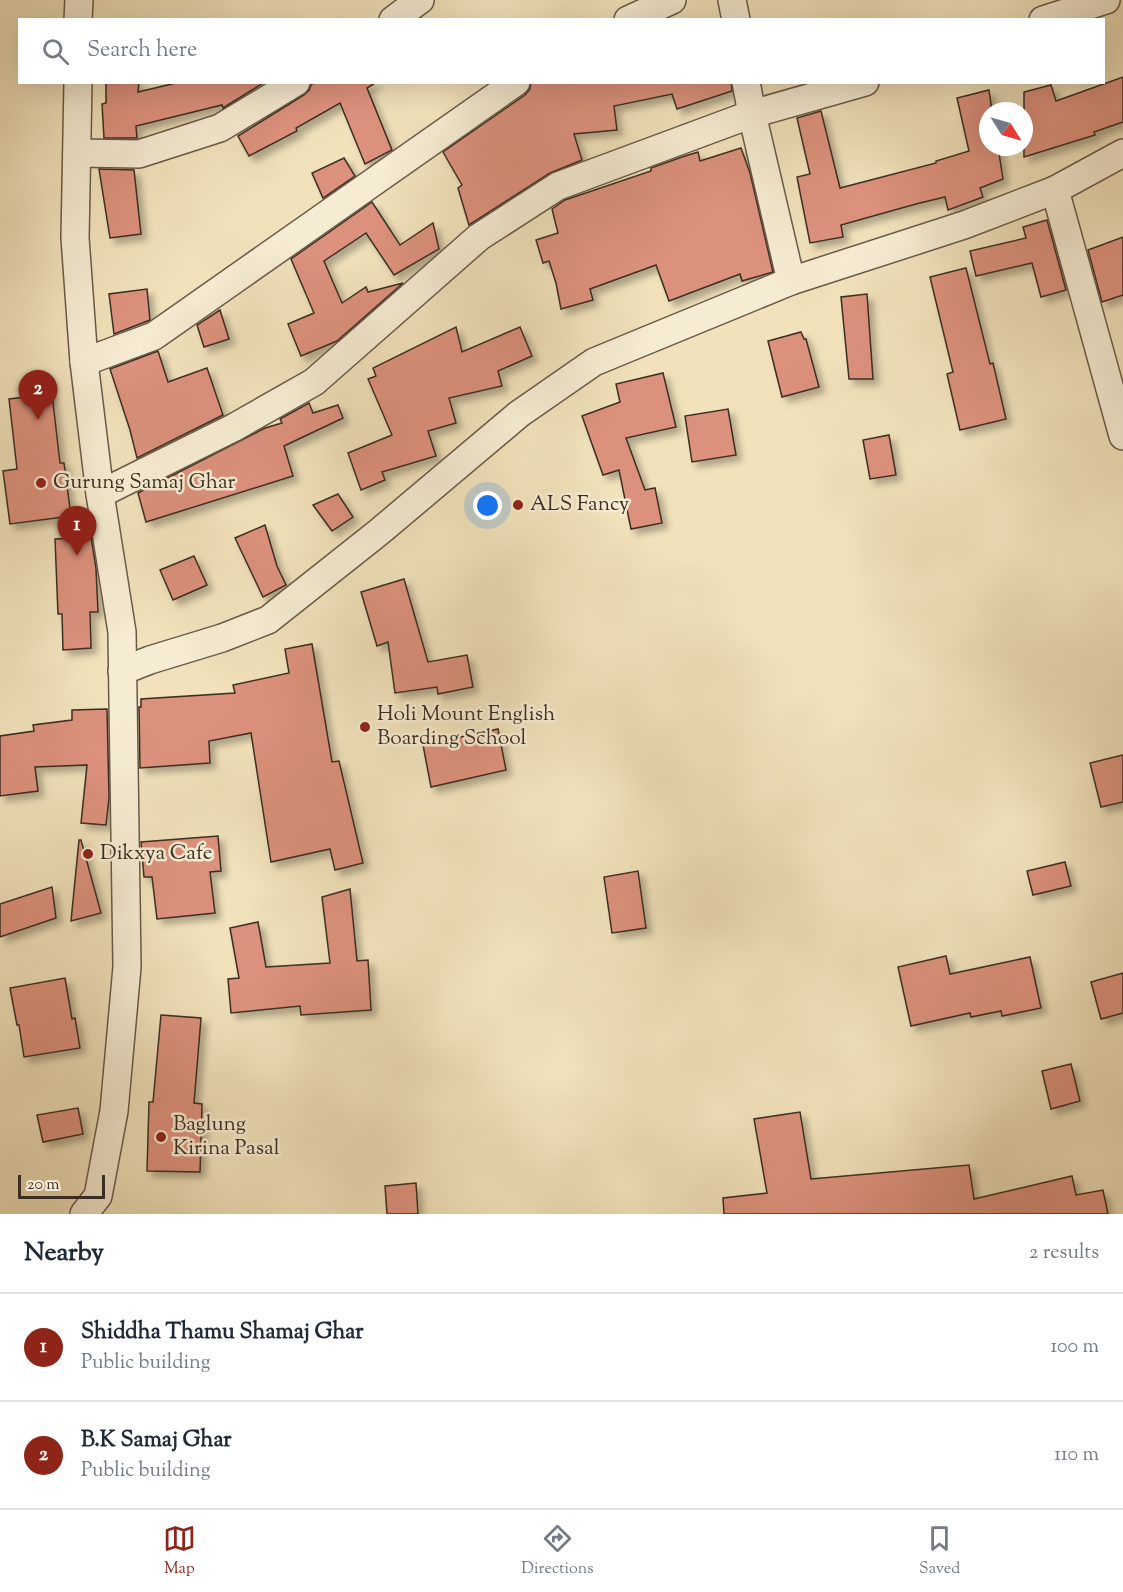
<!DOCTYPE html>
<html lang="en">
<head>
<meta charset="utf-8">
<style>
  :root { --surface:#fff; --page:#f2f2f3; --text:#1f2937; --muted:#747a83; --line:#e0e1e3; --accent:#8f2418 }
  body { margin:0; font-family:"Sorts Mill Goudy",serif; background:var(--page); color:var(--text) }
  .compass { position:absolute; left:979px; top:102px; width:54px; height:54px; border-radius:50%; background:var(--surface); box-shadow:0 6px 24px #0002; rotate:127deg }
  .scale { position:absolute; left:18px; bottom:15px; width:87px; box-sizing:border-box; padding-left:6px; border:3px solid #3c2d22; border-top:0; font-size:16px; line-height:21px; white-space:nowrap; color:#3c2d22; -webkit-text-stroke:4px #f6ecd3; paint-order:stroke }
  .you { position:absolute; left:488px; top:506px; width:21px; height:21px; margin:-15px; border:4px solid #fff; border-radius:50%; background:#1a73e8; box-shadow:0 0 0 9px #1a73e833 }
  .badge { display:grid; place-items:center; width:39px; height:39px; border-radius:50%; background:var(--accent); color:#fff; font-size:20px; font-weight:700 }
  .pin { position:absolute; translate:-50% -50px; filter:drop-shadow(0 2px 3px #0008) }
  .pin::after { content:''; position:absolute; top:32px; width:21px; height:18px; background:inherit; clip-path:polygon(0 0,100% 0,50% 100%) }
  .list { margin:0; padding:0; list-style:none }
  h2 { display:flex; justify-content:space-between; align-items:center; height:78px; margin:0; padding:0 24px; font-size:26px }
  h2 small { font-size:20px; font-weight:400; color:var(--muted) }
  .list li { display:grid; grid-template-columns:39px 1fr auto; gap:18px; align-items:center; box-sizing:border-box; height:108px; padding:0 24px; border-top:2px solid var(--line) }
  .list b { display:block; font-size:22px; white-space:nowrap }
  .list p { margin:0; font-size:20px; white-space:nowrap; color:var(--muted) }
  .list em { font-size:20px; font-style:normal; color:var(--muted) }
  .icon { flex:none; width:33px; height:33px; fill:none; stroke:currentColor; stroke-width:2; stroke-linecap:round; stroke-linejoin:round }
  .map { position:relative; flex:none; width:1123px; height:1214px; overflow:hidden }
  .search { position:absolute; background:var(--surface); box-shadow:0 6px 24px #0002; left:18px; right:18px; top:18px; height:66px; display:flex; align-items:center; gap:15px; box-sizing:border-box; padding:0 21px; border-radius:0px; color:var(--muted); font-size:22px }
  .sheet { height:294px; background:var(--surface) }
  nav { display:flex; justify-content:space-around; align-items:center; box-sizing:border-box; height:84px; border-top:2px solid var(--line); background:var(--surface); font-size:16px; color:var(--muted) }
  nav a { display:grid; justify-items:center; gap:3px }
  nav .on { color:var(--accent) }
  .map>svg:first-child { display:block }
  .building { fill:#dc917c; stroke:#3c2d22; stroke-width:1.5; filter:url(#shadow) }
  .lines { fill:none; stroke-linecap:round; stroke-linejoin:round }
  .street-casing { stroke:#695a48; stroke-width:30 }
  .street { stroke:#f6ecd3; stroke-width:27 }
  .poi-dot { fill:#8f2418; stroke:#f6ecd3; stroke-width:2 }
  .labels { text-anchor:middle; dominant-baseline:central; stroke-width:5; stroke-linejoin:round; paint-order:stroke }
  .poi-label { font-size:21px; fill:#3c2d22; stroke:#f6ecd3; text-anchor:start }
</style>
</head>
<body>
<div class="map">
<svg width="1123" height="1214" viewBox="0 0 1123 1214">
  <defs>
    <filter id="shadow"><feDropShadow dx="5.5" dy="5.5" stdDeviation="3" flood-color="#0004"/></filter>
  </defs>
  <rect width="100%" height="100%" fill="#f1e2bb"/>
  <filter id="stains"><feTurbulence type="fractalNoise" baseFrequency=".00333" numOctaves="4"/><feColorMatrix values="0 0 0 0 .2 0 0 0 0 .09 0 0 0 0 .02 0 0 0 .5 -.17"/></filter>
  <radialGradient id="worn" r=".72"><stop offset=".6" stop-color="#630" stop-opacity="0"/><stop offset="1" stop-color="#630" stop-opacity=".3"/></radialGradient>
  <g class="building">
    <polygon points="1123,77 1123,122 1094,132 1095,135 1024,157 1024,92 1051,85 1056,101"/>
    <polygon points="106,82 139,82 138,92 180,82 265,82 223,108 222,105 136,126 137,138 104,138 102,104 106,103"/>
    <polygon points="315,82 377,82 367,88 392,150 365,164 340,103 296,128 297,131 249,156 238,136 304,95 309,90 311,85"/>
    <polygon points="531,82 731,82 732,91 677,109 672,94 614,106 617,130 574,134 582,160 550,173 469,225 458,188 462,185 443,152 525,95 530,89"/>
    <polygon points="989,90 992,111 988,111 988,147 998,147 1003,179 980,188 983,197 948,210 945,197 916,204 841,225 843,237 810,243 797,177 810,174 797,118 821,111 840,188 936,163 936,161 969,151 957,98"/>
    <polygon points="741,148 750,173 773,272 742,281 740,274 669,301 656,265 590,289 593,300 561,309 556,283 549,261 543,263 536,240 558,233 552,209 565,200 651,171 651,168 682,157 698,152 700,161"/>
    <polygon points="344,158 355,176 323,198 312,173"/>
    <polygon points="99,169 134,170 141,234 110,238"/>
    <polygon points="372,202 400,245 433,223 439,249 394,275 366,233 324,261 342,303 366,287 368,292 403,283 337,341 301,356 288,324 314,313 291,259"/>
    <polygon points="1047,220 1066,290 1041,297 1032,263 976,276 970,251 1026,238 1023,227"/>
    <polygon points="1123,237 1123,295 1102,302 1088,250"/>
    <polygon points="966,268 990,364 993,363 1006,419 960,430 947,374 953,372 930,277"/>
    <polygon points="147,289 150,320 114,334 109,294"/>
    <polygon points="867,294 873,379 849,379 841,297"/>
    <polygon points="220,310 229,339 204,347 197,325"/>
    <polygon points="456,327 462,352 520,327 532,356 498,371 502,386 449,398 456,423 428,431 436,456 382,472 385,480 361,490 348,453 392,435 368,379 376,376 373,368"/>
    <polygon points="801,332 804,339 806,339 819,387 782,397 768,341"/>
    <polygon points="158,351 168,382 207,368 223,415 137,458 130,430 110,369"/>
    <polygon points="663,373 676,427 626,438 645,490 655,488 662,523 631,529 619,470 603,475 582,416 620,402 616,384"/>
    <polygon points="52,394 60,463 64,463 71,516 10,524 3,471 17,469 9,399"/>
    <polygon points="309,403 313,413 338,405 343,418 284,446 293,476 146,522 138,493 265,428 282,423 280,419"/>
    <polygon points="728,409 736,455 692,462 685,416"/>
    <polygon points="889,435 896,475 870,479 863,440"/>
    <polygon points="338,494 353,517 332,531 313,505"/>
    <polygon points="265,525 277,566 286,585 263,597 235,538"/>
    <polygon points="91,537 96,569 98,612 90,612 91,648 63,650 62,614 58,614 55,539"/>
    <polygon points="194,556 207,585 173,600 160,570"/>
    <polygon points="404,579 428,662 467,655 473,687 438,694 437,687 395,693 388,642 377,646 361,592"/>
    <polygon points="312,644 332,762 339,761 363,863 335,870 330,849 271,862 251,733 209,741 210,763 140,768 139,707 141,707 141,699 235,693 233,685 289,673 285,649"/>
    <polygon points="107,709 109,798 106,825 81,823 87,765 35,767 38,791 0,796 0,736 34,731 33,725 72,720 72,710"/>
    <polygon points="498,729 506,770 431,787 423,745"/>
    <polygon points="1123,755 1123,802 1101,807 1090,763"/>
    <polygon points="218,836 221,871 210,872 215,913 157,919 152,877 144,877 141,842"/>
    <polygon points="79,840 81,840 101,913 71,921"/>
    <polygon points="1065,862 1071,886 1033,895 1027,871"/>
    <polygon points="638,871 646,928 612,933 604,877"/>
    <polygon points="52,887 56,918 0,937 0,904"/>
    <polygon points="350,889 357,961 368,960 371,1010 301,1015 300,1006 231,1013 228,979 239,978 230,928 258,922 266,967 330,963 322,897"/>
    <polygon points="946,956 950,974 1030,957 1041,1008 1002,1016 1001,1011 971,1017 970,1013 911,1026 898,967"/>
    <polygon points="1123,973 1123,1013 1101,1019 1091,982"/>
    <polygon points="65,978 72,1019 75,1018 80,1048 24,1057 19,1025 17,1025 10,988"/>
    <polygon points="161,1015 201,1018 194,1103 202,1104 200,1172 147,1171 149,1102 153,1102"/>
    <polygon points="1071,1064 1080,1101 1051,1109 1042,1071"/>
    <polygon points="78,1108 83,1134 43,1142 37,1115"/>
    <polygon points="800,1112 811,1179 969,1165 974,1199 1072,1176 1076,1195 1103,1190 1108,1214 724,1214 723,1198 767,1193 754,1119"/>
    <polygon points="416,1183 418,1214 387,1214 385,1186"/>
  </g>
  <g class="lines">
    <g class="street-casing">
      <g id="street">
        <polyline points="732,0 736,20"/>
        <polyline points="78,20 79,0"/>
        <polyline points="393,20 420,0"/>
        <polyline points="628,20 672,0"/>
        <polyline points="1043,20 1106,0"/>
        <polyline points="78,82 75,238 84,362 100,494 122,632 127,967 114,1111 98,1196 84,1214"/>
        <polyline points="746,82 752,114 791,281"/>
        <polyline points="77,153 139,154 220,128 296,82"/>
        <polyline points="1055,190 1123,436"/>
        <polyline points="84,362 154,336 516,82"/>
        <polyline points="100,494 233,428 314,382 479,237 558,186 752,114 865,82"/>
        <polyline points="122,671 150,660 222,638 268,620 379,532 519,414 594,362 791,281 964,225 1055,190 1123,153"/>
      </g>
    </g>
    <use href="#street" class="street"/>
  </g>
  <g class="poi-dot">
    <circle cx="41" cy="483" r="6"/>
    <circle cx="518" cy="505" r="6"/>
    <circle cx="365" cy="727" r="6"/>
    <circle cx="88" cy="854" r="6"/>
    <circle cx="161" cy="1137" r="6"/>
  </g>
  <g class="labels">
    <g class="poi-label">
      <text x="53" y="483">Gurung Samaj Ghar</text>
      <text x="530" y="505">ALS Fancy</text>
      <text x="377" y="715">Holi Mount English<tspan x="377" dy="24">Boarding School</tspan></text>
      <text x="100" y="854">Dikxya Cafe</text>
      <text x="173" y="1125">Baglung<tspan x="173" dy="24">Kirina Pasal</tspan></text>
    </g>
  </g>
  <rect width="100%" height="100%" filter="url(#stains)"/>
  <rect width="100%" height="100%" fill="url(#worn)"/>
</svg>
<svg class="compass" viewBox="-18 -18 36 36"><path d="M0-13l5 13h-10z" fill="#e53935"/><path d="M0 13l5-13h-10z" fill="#747a83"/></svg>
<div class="scale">20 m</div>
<div class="you"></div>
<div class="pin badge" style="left:77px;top:556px">1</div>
<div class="pin badge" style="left:38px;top:420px">2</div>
<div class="search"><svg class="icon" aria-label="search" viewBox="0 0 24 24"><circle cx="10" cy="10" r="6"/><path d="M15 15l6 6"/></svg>Search here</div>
</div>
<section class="sheet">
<h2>Nearby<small>2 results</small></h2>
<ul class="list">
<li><span class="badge">1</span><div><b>Shiddha Thamu Shamaj Ghar</b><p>Public building</p></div><em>100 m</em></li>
<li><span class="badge">2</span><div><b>B.K Samaj Ghar</b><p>Public building</p></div><em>110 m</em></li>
</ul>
</section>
<nav>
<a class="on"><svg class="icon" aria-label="map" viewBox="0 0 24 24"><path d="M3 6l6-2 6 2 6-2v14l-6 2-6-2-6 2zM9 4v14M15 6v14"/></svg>Map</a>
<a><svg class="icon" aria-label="directions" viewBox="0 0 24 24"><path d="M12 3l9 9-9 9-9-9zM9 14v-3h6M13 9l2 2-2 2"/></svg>Directions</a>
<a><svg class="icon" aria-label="saved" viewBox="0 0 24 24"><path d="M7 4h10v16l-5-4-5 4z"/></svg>Saved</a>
</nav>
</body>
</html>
